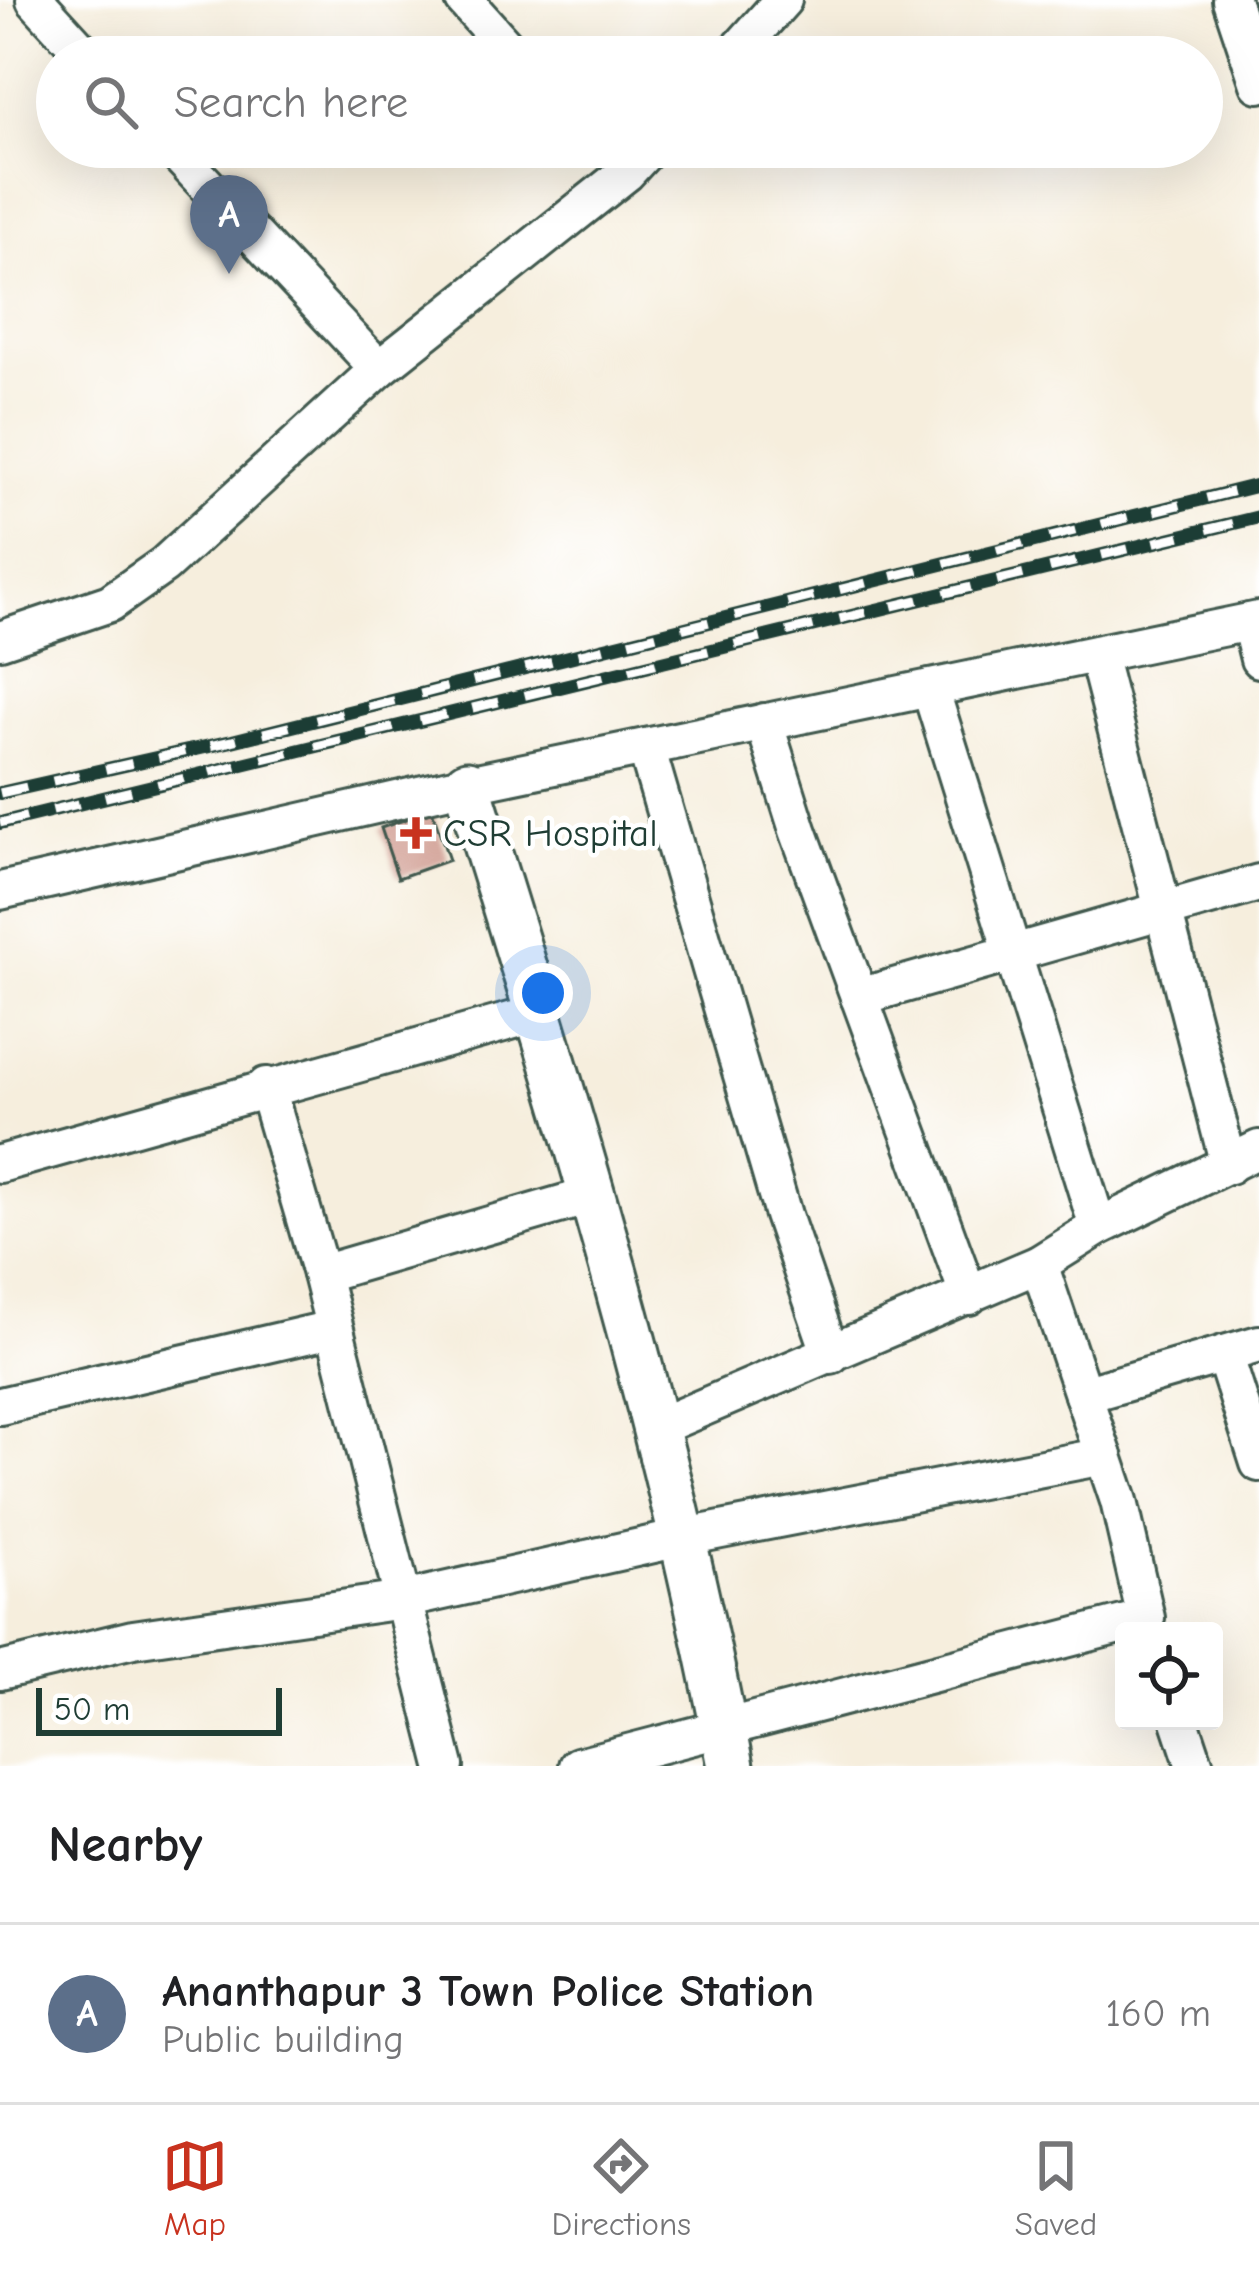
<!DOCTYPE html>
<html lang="en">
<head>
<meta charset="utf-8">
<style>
  :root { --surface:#fff; --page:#f6f6f6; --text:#202124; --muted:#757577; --line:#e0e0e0; --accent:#c8321e }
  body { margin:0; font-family:"Comic Neue",sans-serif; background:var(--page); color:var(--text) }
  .controls { position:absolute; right:36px; bottom:36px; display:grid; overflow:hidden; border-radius:12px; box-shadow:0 12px 48px #0002 }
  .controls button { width:108px; height:108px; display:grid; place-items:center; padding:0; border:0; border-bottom:3px solid var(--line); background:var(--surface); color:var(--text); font:60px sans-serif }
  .scale { position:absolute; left:36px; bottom:30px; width:246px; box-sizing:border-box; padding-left:12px; border:6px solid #1f3d34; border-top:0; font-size:33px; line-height:42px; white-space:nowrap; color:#1f3d34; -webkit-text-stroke:9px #fff; paint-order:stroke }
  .you { position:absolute; left:543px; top:993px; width:42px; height:42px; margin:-30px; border:9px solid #fff; border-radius:50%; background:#1a73e8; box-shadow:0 0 0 18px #1a73e833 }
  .badge { display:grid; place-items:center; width:78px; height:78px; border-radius:50%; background:var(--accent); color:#fff; font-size:39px; font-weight:700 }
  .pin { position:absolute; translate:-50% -99px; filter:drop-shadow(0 3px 6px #0008) }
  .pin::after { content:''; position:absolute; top:63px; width:42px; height:36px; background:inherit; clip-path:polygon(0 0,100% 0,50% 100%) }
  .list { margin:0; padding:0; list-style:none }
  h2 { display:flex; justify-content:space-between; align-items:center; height:156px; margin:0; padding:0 48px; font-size:51px }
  h2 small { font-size:39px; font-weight:400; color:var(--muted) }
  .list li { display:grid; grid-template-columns:78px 1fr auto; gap:36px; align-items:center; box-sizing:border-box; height:180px; padding:0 48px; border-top:3px solid var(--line) }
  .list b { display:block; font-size:45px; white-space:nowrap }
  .list p { margin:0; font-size:39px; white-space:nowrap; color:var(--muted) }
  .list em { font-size:39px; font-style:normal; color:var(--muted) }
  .icon { flex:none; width:66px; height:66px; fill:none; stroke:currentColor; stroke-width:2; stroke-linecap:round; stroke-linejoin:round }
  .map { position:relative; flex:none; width:1259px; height:1766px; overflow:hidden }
  .search { position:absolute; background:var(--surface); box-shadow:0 12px 48px #0002; left:36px; right:36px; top:36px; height:132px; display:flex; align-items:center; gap:30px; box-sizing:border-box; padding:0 42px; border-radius:66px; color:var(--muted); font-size:45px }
  .sheet { height:336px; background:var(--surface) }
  nav { display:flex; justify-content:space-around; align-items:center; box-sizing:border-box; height:168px; border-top:3px solid var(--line); background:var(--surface); font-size:33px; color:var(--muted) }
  nav a { display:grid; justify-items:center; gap:6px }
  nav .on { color:var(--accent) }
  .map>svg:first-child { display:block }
  .building { fill:#d2a095 }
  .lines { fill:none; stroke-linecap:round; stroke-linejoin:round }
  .minor-casing { stroke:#3f584d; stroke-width:42 }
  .tertiary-casing { stroke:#3f584d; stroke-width:51 }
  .minor { stroke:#fff; stroke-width:36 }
  .tertiary { stroke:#fff; stroke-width:45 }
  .rail-casing { stroke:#1f3d34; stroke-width:14 }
  .rail { stroke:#fff; stroke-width:9; stroke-dasharray:27; stroke-linecap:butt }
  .poi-dot { fill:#c8321e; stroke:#fff; stroke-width:4.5 }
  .labels { text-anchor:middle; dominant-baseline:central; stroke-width:9; stroke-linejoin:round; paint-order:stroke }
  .poi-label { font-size:39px; fill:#1f3d34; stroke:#fff; text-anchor:start }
</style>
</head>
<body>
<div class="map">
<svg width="1259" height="1766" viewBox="0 0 1259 1766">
  <rect width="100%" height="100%" fill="#fff"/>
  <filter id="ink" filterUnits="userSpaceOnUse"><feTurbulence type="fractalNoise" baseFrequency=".00833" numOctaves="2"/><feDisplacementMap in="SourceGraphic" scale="24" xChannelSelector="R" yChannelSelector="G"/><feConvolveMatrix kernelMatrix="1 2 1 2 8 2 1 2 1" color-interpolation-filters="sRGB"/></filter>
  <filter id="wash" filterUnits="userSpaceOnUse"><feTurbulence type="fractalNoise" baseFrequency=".004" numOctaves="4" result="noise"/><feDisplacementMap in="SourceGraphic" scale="48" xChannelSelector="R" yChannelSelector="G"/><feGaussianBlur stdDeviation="2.7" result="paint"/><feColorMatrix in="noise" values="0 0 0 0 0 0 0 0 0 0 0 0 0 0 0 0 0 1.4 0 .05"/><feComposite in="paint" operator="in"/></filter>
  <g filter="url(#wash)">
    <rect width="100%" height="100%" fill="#f6eedd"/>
    <g id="blocks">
      <polygon class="building" points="432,810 449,860 398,878 381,828"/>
    </g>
  </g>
  <g filter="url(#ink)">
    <use href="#blocks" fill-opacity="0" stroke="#3f584d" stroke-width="3"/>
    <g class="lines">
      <g class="minor-casing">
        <g id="minor">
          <polyline points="35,0 87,57"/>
          <polyline points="464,0 515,57"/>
          <polyline points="1231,0 1259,84"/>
          <polyline points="732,57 783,0"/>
          <polyline points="171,147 379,369"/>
          <polyline points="1250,622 1259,659"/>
          <polyline points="0,640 110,603 164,565 379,369 626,173 650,147"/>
          <polyline points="1097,654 1229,1165"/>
          <polyline points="930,688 1098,1227"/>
          <polyline points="764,722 798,830 969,1296"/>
          <polyline points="646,747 783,1215 831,1355"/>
          <polyline points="0,891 467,784 1259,620"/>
          <polyline points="859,997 1259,883"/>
          <polyline points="266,1086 321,1274 445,1766"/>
          <polyline points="0,1164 539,1013"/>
          <polyline points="321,1274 593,1195"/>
          <polyline points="1224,1354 1259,1463"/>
          <polyline points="1083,1395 1259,1344"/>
          <polyline points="0,1406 332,1329"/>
          <polyline points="655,1428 1039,1264 1098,1227 1259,1149"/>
          <polyline points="0,1671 133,1639 403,1600 685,1537 1104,1456"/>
          <polyline points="1180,1721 1195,1766"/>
          <polyline points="578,1766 1146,1618 1119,1501 1039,1264"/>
        </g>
      </g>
      <g class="tertiary-casing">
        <path id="tertiary" d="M467,784C569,1108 668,1432 731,1766"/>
      </g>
      <use href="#minor" class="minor"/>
      <use href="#tertiary" class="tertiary"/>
      <g class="rail-casing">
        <g id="rail">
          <polyline points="0,793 232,741 1259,485"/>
          <polyline points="0,823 1259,517"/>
        </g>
      </g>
      <use href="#rail" class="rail"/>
    </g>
  </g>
  <path class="poi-dot" d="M410 815h12v12h12v12h-12v12h-12v-12h-12v-12h12z"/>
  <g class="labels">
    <g class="poi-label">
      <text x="443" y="833">CSR Hospital</text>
    </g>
  </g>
</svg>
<div class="controls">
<button><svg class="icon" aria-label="locate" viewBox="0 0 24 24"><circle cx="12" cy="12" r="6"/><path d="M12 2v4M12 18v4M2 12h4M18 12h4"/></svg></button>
</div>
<div class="scale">50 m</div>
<div class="you"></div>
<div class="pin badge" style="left:229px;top:274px;background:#5c6f8a">A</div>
<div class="search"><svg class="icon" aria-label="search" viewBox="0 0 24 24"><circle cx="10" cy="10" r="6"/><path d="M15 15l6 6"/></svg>Search here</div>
</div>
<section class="sheet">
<h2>Nearby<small></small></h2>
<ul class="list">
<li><span class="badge" style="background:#5c6f8a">A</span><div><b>Ananthapur 3 Town Police Station</b><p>Public building</p></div><em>160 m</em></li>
</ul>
</section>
<nav>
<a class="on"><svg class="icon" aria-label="map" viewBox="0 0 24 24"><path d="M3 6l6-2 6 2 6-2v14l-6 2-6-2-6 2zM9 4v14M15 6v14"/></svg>Map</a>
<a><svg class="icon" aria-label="directions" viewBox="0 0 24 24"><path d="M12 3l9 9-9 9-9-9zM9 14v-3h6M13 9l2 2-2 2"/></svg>Directions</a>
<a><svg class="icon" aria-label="saved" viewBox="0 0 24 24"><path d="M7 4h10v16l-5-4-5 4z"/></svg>Saved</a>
</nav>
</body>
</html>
